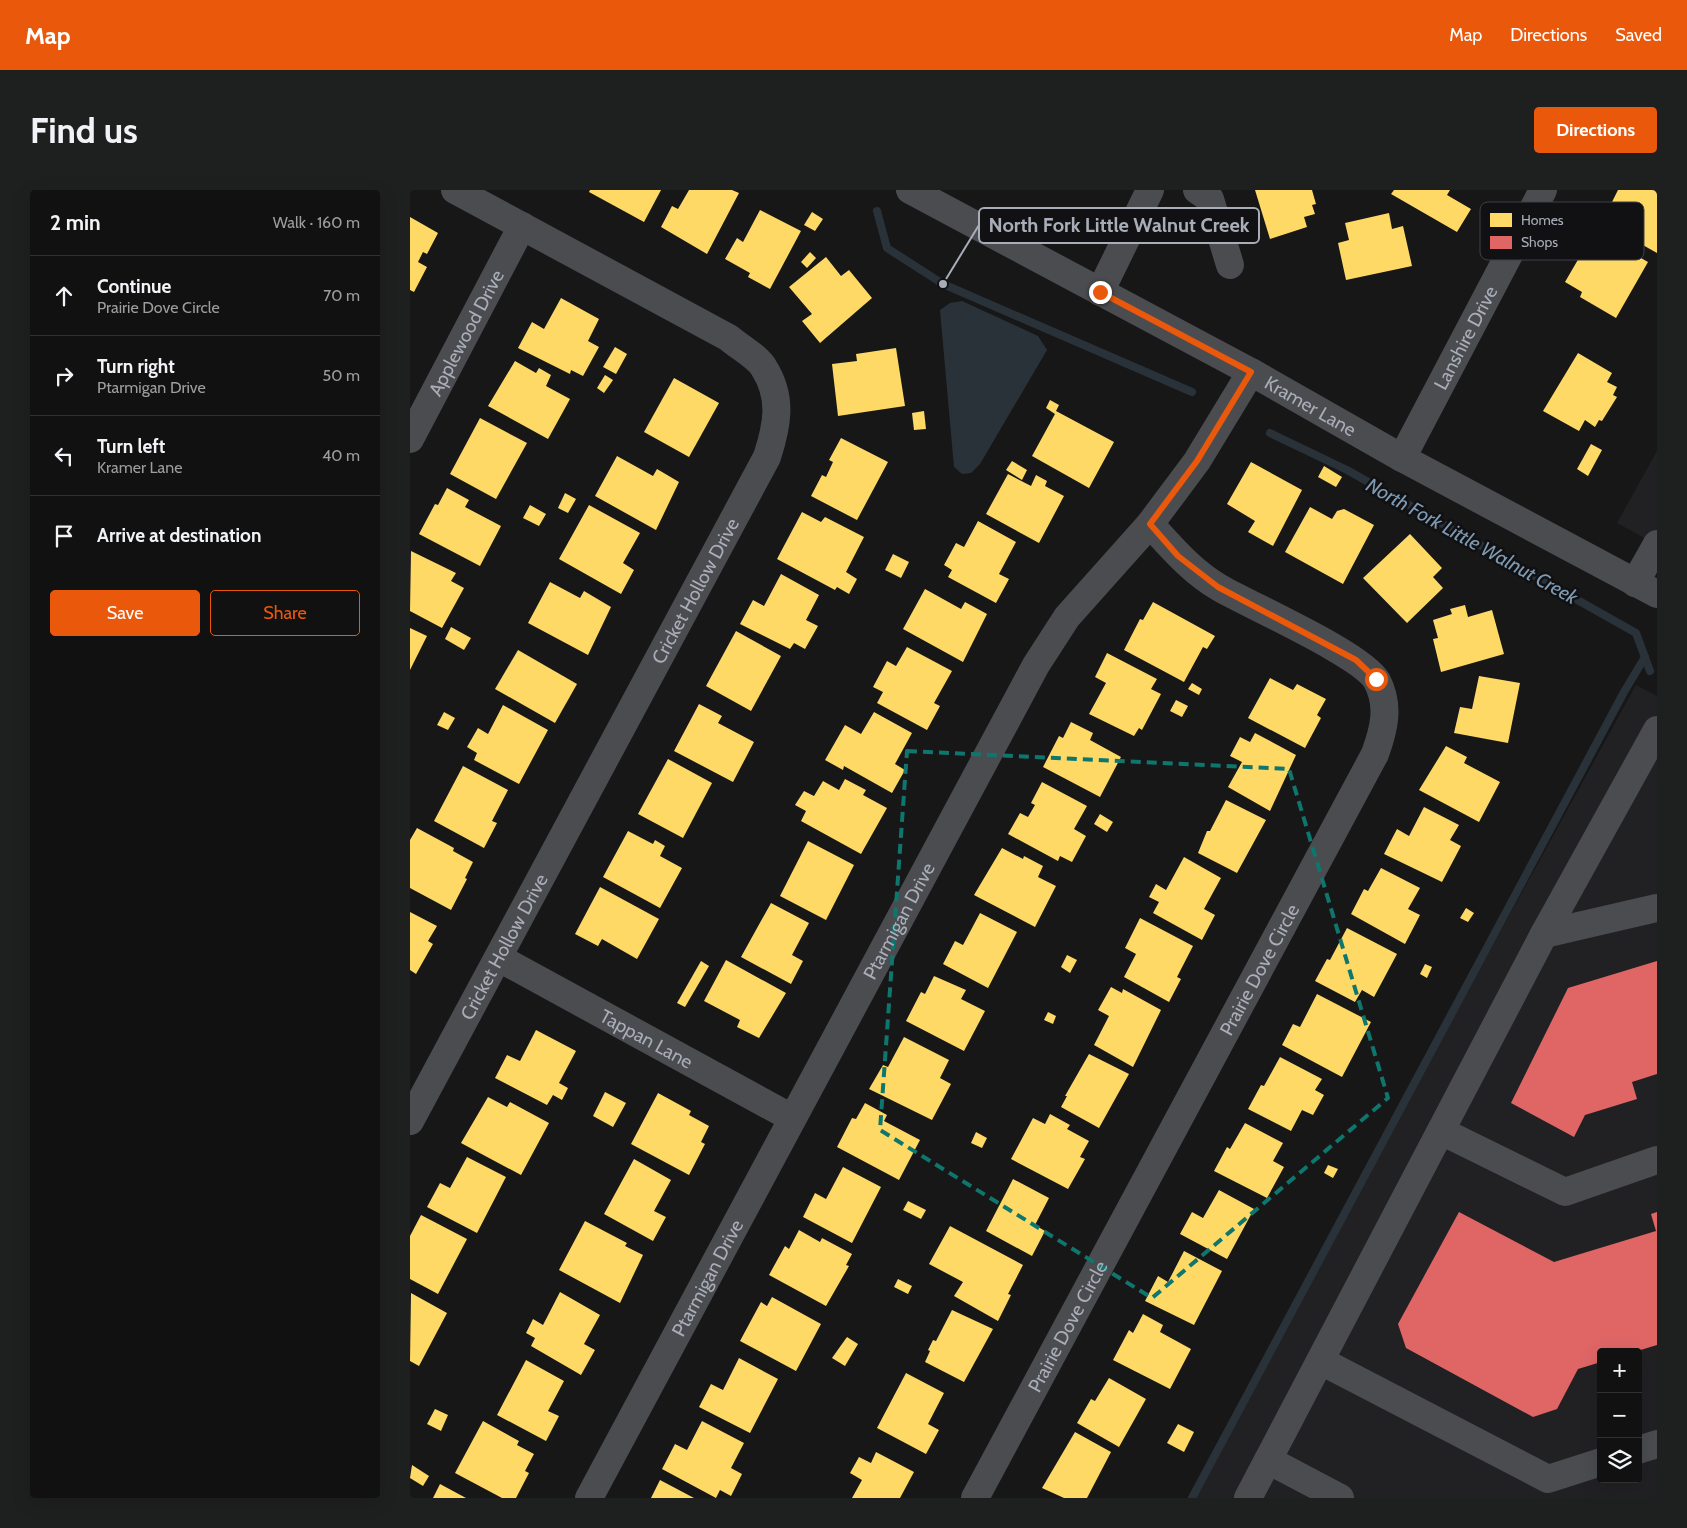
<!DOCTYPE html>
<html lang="en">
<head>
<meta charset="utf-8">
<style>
  :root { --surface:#111; --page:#1e1f1f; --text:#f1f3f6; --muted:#9c9d9f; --line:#303131; --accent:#ea580c }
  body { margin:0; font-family:Cabin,sans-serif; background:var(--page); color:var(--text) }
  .controls { position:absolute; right:15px; bottom:15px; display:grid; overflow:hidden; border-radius:5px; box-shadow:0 5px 20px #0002 }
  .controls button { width:45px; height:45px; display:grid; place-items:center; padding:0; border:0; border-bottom:1px solid var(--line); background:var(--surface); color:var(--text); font:25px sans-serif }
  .stop { position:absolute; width:15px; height:15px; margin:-11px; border:4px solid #ea580c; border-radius:50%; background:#fff }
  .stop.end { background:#ea580c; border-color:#fff; box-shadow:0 1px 5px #0008 }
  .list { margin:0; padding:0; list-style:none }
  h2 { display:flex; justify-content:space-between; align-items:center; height:65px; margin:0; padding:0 20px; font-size:21px }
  h2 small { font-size:16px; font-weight:400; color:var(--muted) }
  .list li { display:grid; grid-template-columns:32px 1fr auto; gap:15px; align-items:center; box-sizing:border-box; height:80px; padding:0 20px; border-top:1px solid var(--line) }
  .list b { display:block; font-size:19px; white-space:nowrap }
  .list p { margin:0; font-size:16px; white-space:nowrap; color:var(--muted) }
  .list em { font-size:16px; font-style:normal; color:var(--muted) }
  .actions { display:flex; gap:10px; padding:15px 20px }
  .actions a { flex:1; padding:11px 0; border:1px solid var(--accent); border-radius:5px; text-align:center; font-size:18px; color:var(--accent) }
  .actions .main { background:var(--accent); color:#fff }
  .icon { flex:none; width:28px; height:28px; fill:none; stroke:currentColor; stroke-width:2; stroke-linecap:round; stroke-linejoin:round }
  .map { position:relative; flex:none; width:1247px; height:1308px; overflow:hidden; border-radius:5px }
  header { display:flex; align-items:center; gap:30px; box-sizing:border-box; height:70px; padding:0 25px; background:var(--accent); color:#fff }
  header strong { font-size:24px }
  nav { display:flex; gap:28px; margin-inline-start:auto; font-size:18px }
  .intro { display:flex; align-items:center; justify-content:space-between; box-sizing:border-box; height:120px; padding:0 30px }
  h1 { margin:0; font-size:35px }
  .button { padding:12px 22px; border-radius:5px; background:var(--accent); color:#fff; font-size:18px; font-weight:700 }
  main { display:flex; gap:30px; padding:0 30px }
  aside { flex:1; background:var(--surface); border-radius:5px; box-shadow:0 5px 20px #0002 }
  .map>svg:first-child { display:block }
  .built { fill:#212123; fill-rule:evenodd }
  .water { fill:#2a3239 }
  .homes { fill:#ffd966 }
  .shops { fill:#e06666 }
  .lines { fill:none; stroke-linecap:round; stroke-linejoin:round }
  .stream { stroke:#2a3239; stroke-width:8 }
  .minor { stroke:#4b4c50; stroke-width:28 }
  .route { stroke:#ea580c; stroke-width:6 }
  .marked { fill:none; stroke:#0f766e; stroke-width:4; stroke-dasharray:10 6; stroke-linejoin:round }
  .labels { text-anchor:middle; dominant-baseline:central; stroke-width:5; stroke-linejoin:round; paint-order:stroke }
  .street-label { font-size:19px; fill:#a8adb8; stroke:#111113 }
  .water-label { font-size:20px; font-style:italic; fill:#7f9bb3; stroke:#111113 }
  .key { fill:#111113; stroke:#3e4045; stroke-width:1 }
  .key-label { font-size:14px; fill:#a8adb8 }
  .leader { fill:none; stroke:#a8adb8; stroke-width:2 }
  .callout-dot { fill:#a8adb8; stroke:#111113; stroke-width:2 }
  .callout { fill:#111113; stroke:#a8adb8; stroke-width:2 }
  .callout-label { font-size:20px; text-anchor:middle; font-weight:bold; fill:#a8adb8 }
</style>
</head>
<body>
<header>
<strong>Map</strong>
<nav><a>Map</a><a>Directions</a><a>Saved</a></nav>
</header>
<div class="intro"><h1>Find us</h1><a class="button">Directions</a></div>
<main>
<aside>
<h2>2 min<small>Walk · 160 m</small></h2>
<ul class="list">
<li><svg class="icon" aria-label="ahead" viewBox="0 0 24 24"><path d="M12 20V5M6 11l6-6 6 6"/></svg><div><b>Continue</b><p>Prairie Dove Circle</p></div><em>70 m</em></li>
<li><svg class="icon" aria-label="right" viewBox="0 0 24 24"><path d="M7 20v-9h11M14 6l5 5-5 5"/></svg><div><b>Turn right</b><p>Ptarmigan Drive</p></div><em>50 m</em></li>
<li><svg class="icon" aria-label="left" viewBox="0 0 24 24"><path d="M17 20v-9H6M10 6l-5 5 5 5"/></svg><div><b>Turn left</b><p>Kramer Lane</p></div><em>40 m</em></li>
<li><svg class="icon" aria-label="arrive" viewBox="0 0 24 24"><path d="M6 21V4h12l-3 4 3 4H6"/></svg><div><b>Arrive at destination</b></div></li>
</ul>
<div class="actions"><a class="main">Save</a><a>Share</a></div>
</aside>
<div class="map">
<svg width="1247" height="1308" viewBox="0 0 1247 1308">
  <rect width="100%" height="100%" fill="#171717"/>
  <g class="built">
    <polygon points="1247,261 1247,355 1207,333"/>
    <path d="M1226,495L1247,506V1308H779ZM1191,1162H1228V1289H1191Z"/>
  </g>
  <polygon class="water" points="552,111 628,146 637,160 570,274 561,283 552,284 544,277 530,120 540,113"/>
  <g class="homes">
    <polygon points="180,0 251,0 234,32 179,2"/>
    <polygon points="279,0 322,0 329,3 297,64 251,37 262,16 268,19"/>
    <polygon points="845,0 902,0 906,14 902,15 905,24 894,27 897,37 860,49"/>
    <polygon points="984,0 1040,0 1037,5 1061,19 1047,42 981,4"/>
    <polygon points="1208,0 1247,0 1247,63 1192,32"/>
    <polygon points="350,20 391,41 360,99 338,87 340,83 315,69 327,48 333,52"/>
    <polygon points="402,22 413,29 405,41 394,35"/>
    <polygon points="979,23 982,39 993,36 1002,76 936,90 928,53 939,50 935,33"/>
    <polygon points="0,27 28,43 17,64 13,62 8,72 17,77 4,102 0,100"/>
    <polygon points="1180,49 1192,56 1193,53 1198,56 1201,51 1238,72 1206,128 1170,107 1172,102 1155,92"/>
    <polygon points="400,62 406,68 397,78 391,72"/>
    <polygon points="416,67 431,86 439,80 462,108 410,153 392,131 402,124 379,97"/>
    <polygon points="151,108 189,129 178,151 189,157 173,186 161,180 160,184 108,158 122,132 134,139"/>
    <polygon points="205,157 217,164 206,184 193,177"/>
    <polygon points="486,158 495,216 428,226 422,174 447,171 446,164"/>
    <polygon points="1168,163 1202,183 1197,192 1207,197 1203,205 1207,207 1192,231 1189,230 1185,237 1175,230 1169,241 1133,221"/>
    <polygon points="105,171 126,183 129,178 141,185 136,196 160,209 138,249 78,216"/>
    <polygon points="195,185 203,190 194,203 187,198"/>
    <polygon points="264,188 309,213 279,267 234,242"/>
    <polygon points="640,210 649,215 646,221 704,252 679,298 622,266 645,224 636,218"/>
    <polygon points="514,221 516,239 504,240 502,223"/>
    <polygon points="70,228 117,253 86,309 40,284"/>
    <polygon points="431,248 478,272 447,330 401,306 412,285 416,287 423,272 419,270"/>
    <polygon points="1181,254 1192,260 1178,286 1167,279"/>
    <polygon points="207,266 243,286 247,279 269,292 246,340 185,306"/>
    <polygon points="602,271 617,280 612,290 596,280"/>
    <polygon points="841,272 892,300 863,356 838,342 845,331 817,314"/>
    <polygon points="914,276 932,287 926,297 908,287"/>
    <polygon points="598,284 621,296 626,285 637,291 635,296 654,306 629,353 576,324"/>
    <polygon points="37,298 59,310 55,317 91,336 70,376 9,344 25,314 28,315"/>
    <polygon points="155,303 166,309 158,323 148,318"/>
    <polygon points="120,315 136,324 129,336 113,328"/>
    <polygon points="179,315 230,343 213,373 224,380 211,404 149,369"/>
    <polygon points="900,317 922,329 927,321 934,319 964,335 933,394 875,362"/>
    <polygon points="392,322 411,332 415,327 454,347 436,382 447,389 439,404 427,397 425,400 367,369"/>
    <polygon points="568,331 606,352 589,384 599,389 586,413 538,387 542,380 534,375 546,353 554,357"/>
    <polygon points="1000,344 1032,378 1023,387 1033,398 997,433 953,388"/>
    <polygon points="1,361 46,383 41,391 54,398 32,438 0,421"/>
    <polygon points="483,364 499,372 491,388 475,380"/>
    <polygon points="371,384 409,405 396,430 408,436 395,459 384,453 380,459 330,434 343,410 354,416"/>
    <polygon points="140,392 170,408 174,401 201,417 178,465 118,433"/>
    <polygon points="515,399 551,419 555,412 577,424 553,472 493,439"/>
    <polygon points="743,412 805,446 797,459 793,457 774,492 714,460 730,429 733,430"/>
    <polygon points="1055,415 1058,427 1082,420 1094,464 1031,482 1023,449 1028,448 1023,430 1042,424 1040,419"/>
    <polygon points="41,437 61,448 54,460 35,449"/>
    <polygon points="0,438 17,446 0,480"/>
    <polygon points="326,441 371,466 341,521 296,496"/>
    <polygon points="497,457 542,481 524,513 530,516 517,540 467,513 473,502 463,497 477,471 486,476"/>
    <polygon points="108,460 167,494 145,533 85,499"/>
    <polygon points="697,463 747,489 741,499 751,504 732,540 729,538 724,546 679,524 696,493 685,487"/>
    <polygon points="1069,486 1110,493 1098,553 1044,543 1050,517 1062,519"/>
    <polygon points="860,488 883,500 887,494 916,509 907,525 911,528 895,558 838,528"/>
    <polygon points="782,493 792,499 789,505 778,499"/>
    <polygon points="766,510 778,516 772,527 760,521"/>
    <polygon points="289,514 312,526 308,533 344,552 323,592 264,561"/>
    <polygon points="93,515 138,540 109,594 64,570 67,563 57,557 68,538 78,544"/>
    <polygon points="34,522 45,528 38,540 27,535"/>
    <polygon points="464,522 502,543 485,574 495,580 482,603 434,576 433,580 415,570 435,535 451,544"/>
    <polygon points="661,532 683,543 680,550 711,567 690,607 633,577 649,546 653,548"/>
    <polygon points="845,543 886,565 860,621 818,597 832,572 820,566 830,547 840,552"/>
    <polygon points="1036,556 1057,567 1054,573 1090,592 1069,632 1009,600"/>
    <polygon points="258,569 302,593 273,648 228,624"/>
    <polygon points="53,576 98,600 82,631 87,633 74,658 24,631"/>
    <polygon points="435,589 456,600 453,605 477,618 451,664 391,631 396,621 385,615 394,601 404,606 413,591 429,600"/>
    <polygon points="632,592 677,616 664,639 676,646 662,672 650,666 648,671 598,644 610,623 618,627 625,615 621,613"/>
    <polygon points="816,610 856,630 827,683 788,663 797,641 800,641"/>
    <polygon points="1014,617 1049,635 1040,650 1051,656 1032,692 974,664 987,639 999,646"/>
    <polygon points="690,624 703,632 697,642 684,634"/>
    <polygon points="7,638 44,658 43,661 63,672 55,688 57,689 41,720 0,698 0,650"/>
    <polygon points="218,641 243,654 245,650 255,656 250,666 272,678 250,718 193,687"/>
    <polygon points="398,651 444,675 416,730 370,706"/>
    <polygon points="592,658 613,669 614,666 633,676 628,687 646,696 625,737 564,705"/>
    <polygon points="774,667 811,688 794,719 805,725 792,750 743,723 749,712 739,707 746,694 756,700"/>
    <polygon points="971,678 1010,698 998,719 1010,725 995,754 941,724 954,699 958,701"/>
    <polygon points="190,697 249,729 227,769 192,749 188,756 165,744"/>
    <polygon points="361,713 399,733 382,765 393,771 381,794 331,767"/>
    <polygon points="1056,718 1064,723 1058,732 1050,728"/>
    <polygon points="0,722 27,736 18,751 23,754 6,784 0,780"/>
    <polygon points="570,723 607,742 578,798 533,774 545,751 553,755"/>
    <polygon points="730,728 783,756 767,787 771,789 759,812 714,787 726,764 715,758"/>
    <polygon points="937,738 987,764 964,807 952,800 945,812 905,791 917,769 920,770"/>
    <polygon points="657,765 667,770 660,783 651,777"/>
    <polygon points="316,770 376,803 349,848 327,837 330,830 294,811"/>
    <polygon points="291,771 299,776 275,817 267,813"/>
    <polygon points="1015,774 1022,777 1017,788 1010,784"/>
    <polygon points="524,786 556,800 551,809 575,821 554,861 496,831 511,802 515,804"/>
    <polygon points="701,797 712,803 713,799 751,820 723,877 684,855 699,826 688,820"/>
    <polygon points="907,804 961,832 932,887 872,855 883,834 890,837"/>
    <polygon points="638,822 646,826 643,834 634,830"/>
    <polygon points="126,840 166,861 149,893 158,898 152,910 143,905 137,915 85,888 97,865 110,871"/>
    <polygon points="494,847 539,870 530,888 541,894 522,930 459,899 473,875 478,877"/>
    <polygon points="679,864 719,884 689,938 651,917 657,906 655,906"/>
    <polygon points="870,867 912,889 905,900 914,905 903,925 892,920 881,941 838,919 851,895 854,896"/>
    <polygon points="195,902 216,913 203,937 183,926"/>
    <polygon points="248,903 281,921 279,925 299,936 291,952 295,954 279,985 221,954"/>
    <polygon points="78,907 97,917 100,912 139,933 111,985 51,953"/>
    <polygon points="455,913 477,925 474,931 510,950 489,990 427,957 442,928 446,929"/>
    <polygon points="640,924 660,935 657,939 679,951 670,967 675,969 658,999 601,969 623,928 635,934"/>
    <polygon points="835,933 873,953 863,971 874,977 857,1008 804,981 817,957 820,959"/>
    <polygon points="566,942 577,948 572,958 561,953"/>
    <polygon points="57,967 96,987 67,1043 17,1017 30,993 40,998"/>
    <polygon points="224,969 261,990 244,1021 256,1027 243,1051 194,1024"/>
    <polygon points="918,975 928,979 923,988 914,983"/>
    <polygon points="433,977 471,997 442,1053 393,1027 405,1003 416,1009"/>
    <polygon points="603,989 639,1008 625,1035 635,1041 622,1066 576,1041"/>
    <polygon points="809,1000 844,1019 817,1069 770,1044 782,1022 793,1028"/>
    <polygon points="498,1011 516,1020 511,1029 493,1020"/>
    <polygon points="11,1025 57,1049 28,1104 0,1089 0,1046"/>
    <polygon points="175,1031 217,1053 215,1056 233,1065 210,1113 149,1080"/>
    <polygon points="540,1036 613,1075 598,1104 601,1105 588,1131 544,1106 553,1092 519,1074"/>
    <polygon points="389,1040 410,1052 412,1048 442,1064 436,1075 439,1076 416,1116 359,1085 375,1056 379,1059"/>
    <polygon points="774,1061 812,1081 784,1135 735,1111 748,1086 758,1092"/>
    <polygon points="488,1089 502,1096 498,1104 484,1097"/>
    <polygon points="150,1102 190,1125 174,1154 185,1160 171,1185 121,1156 125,1148 116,1143 123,1129 133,1135"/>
    <polygon points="1,1103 37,1123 9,1176 0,1171"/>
    <polygon points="362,1107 411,1134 386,1181 330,1151 351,1112 357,1116"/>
    <polygon points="542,1120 583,1139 554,1192 515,1172 520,1161 518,1160 523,1150 526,1151"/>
    <polygon points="733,1124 753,1135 750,1142 781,1159 760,1199 703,1170 719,1140 723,1143"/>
    <polygon points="437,1147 448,1154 435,1176 422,1168"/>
    <polygon points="329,1168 368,1189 340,1243 289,1217 301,1194 313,1200"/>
    <polygon points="116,1170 154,1191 138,1221 149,1226 136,1251 87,1225"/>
    <polygon points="496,1183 534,1203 518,1234 529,1240 516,1264 467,1238"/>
    <polygon points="699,1188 736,1209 709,1257 667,1233 681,1209 685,1211"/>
    <polygon points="25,1219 38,1225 31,1241 17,1234"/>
    <polygon points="73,1231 109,1251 107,1255 124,1264 115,1281 119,1283 106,1308 92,1308 45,1283"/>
    <polygon points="292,1231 334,1253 321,1278 332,1284 321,1306 310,1300 306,1308 252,1279 265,1254 277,1260"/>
    <polygon points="768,1234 784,1242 774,1262 757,1253"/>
    <polygon points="665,1242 701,1262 677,1308 654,1308 632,1298"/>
    <polygon points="466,1262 504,1282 490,1308 442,1308 452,1290 440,1283 449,1267 461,1273"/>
    <polygon points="2,1275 19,1286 13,1296 0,1288"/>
    <polygon points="250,1290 284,1308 241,1308"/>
    <polygon points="30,1294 56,1308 23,1308"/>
  </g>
  <g class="shops">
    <polygon points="1247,771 1247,884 1222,892 1227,909 1175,925 1164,947 1101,913 1158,798"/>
    <polygon points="1049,1022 1144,1072 1246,1041 1241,1024 1247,1022 1247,1155 1224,1162 1191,1162 1191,1172 1168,1179 1147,1219 1123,1227 996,1158 988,1134"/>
  </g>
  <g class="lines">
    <g class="stream">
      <polyline points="467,21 477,58 533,94 782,202"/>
      <polyline points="860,243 937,280 1226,443 1240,481"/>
      <polyline points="782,1308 1214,502 1235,467"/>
    </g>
    <g class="minor">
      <path id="s1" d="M500,0L841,182L992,268L1247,404"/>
      <polyline points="787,0 800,9 820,75"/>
      <polyline points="690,102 740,0"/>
      <path id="s2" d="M0,249L112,36"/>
      <path id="s3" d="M992,268L1133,0"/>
      <polyline points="1225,393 1247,354"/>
      <polyline points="1134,744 1247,718"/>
      <path id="s4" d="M89,768L382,928"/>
      <path id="s5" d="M0,931L357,267C367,236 373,208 354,178C348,167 329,157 319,148L45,0"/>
      <polyline points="1031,941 1155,1002 1247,970"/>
      <polyline points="911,1171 1138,1289 1191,1272"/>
      <polyline points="1228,1260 1247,1254"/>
      <polyline points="858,1270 930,1308"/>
      <path id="s6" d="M179,1308L626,475L657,427L740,334L787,271L841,182"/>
      <path id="s7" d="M565,1308L965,564C974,539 980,516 967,491C953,465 841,416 810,398C782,382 761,357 740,334"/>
      <polyline points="838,1308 1134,744 1247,540"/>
    </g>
  </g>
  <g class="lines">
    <polyline class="route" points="690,102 841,182 787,271 740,334 768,366 808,397 946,470 966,489"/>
  </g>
  <path class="marked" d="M497,561L879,579L978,908L742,1108L470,940Z"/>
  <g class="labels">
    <g class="street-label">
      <text stroke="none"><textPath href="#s2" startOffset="120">Applewood Drive</textPath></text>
      <text stroke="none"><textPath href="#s3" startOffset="136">Lanshire Drive</textPath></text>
      <text stroke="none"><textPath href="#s1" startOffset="455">Kramer Lane</textPath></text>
      <text stroke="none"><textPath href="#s5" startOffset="602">Cricket Hollow Drive</textPath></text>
      <text stroke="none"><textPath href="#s6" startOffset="655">Ptarmigan Drive</textPath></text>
      <text stroke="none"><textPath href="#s5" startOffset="198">Cricket Hollow Drive</textPath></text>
      <text stroke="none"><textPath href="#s7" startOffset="600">Prairie Dove Circle</textPath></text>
      <text stroke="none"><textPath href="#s4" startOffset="168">Tappan Lane</textPath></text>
      <text stroke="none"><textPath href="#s6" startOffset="250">Ptarmigan Drive</textPath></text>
      <text stroke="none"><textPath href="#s7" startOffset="195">Prairie Dove Circle</textPath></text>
    </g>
    <g class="water-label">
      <text transform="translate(1062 351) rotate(29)">North Fork Little Walnut Creek</text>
    </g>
  </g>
  <rect x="1070" y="12" width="164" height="58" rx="8" class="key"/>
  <rect x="1080" y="23" width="22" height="14" fill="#ffd966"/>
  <rect x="1080" y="46" width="22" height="13" fill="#e06666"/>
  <g class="key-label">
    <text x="1111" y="35">Homes</text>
    <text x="1111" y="57">Shops</text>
  </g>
  <path class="leader" d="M533 94L569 35"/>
  <circle class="callout-dot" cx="533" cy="94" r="5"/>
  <rect class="callout" x="569" y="18" width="280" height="35" rx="5"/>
  <g class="callout-label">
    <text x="709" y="42">North Fork Little Walnut Creek</text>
  </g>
</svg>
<div class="controls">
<button>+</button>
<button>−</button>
<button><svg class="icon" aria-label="layers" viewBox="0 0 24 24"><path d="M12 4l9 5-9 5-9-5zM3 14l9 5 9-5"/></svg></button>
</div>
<div class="stop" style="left:966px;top:489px"></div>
<div class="stop end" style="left:690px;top:102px"></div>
</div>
</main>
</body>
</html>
